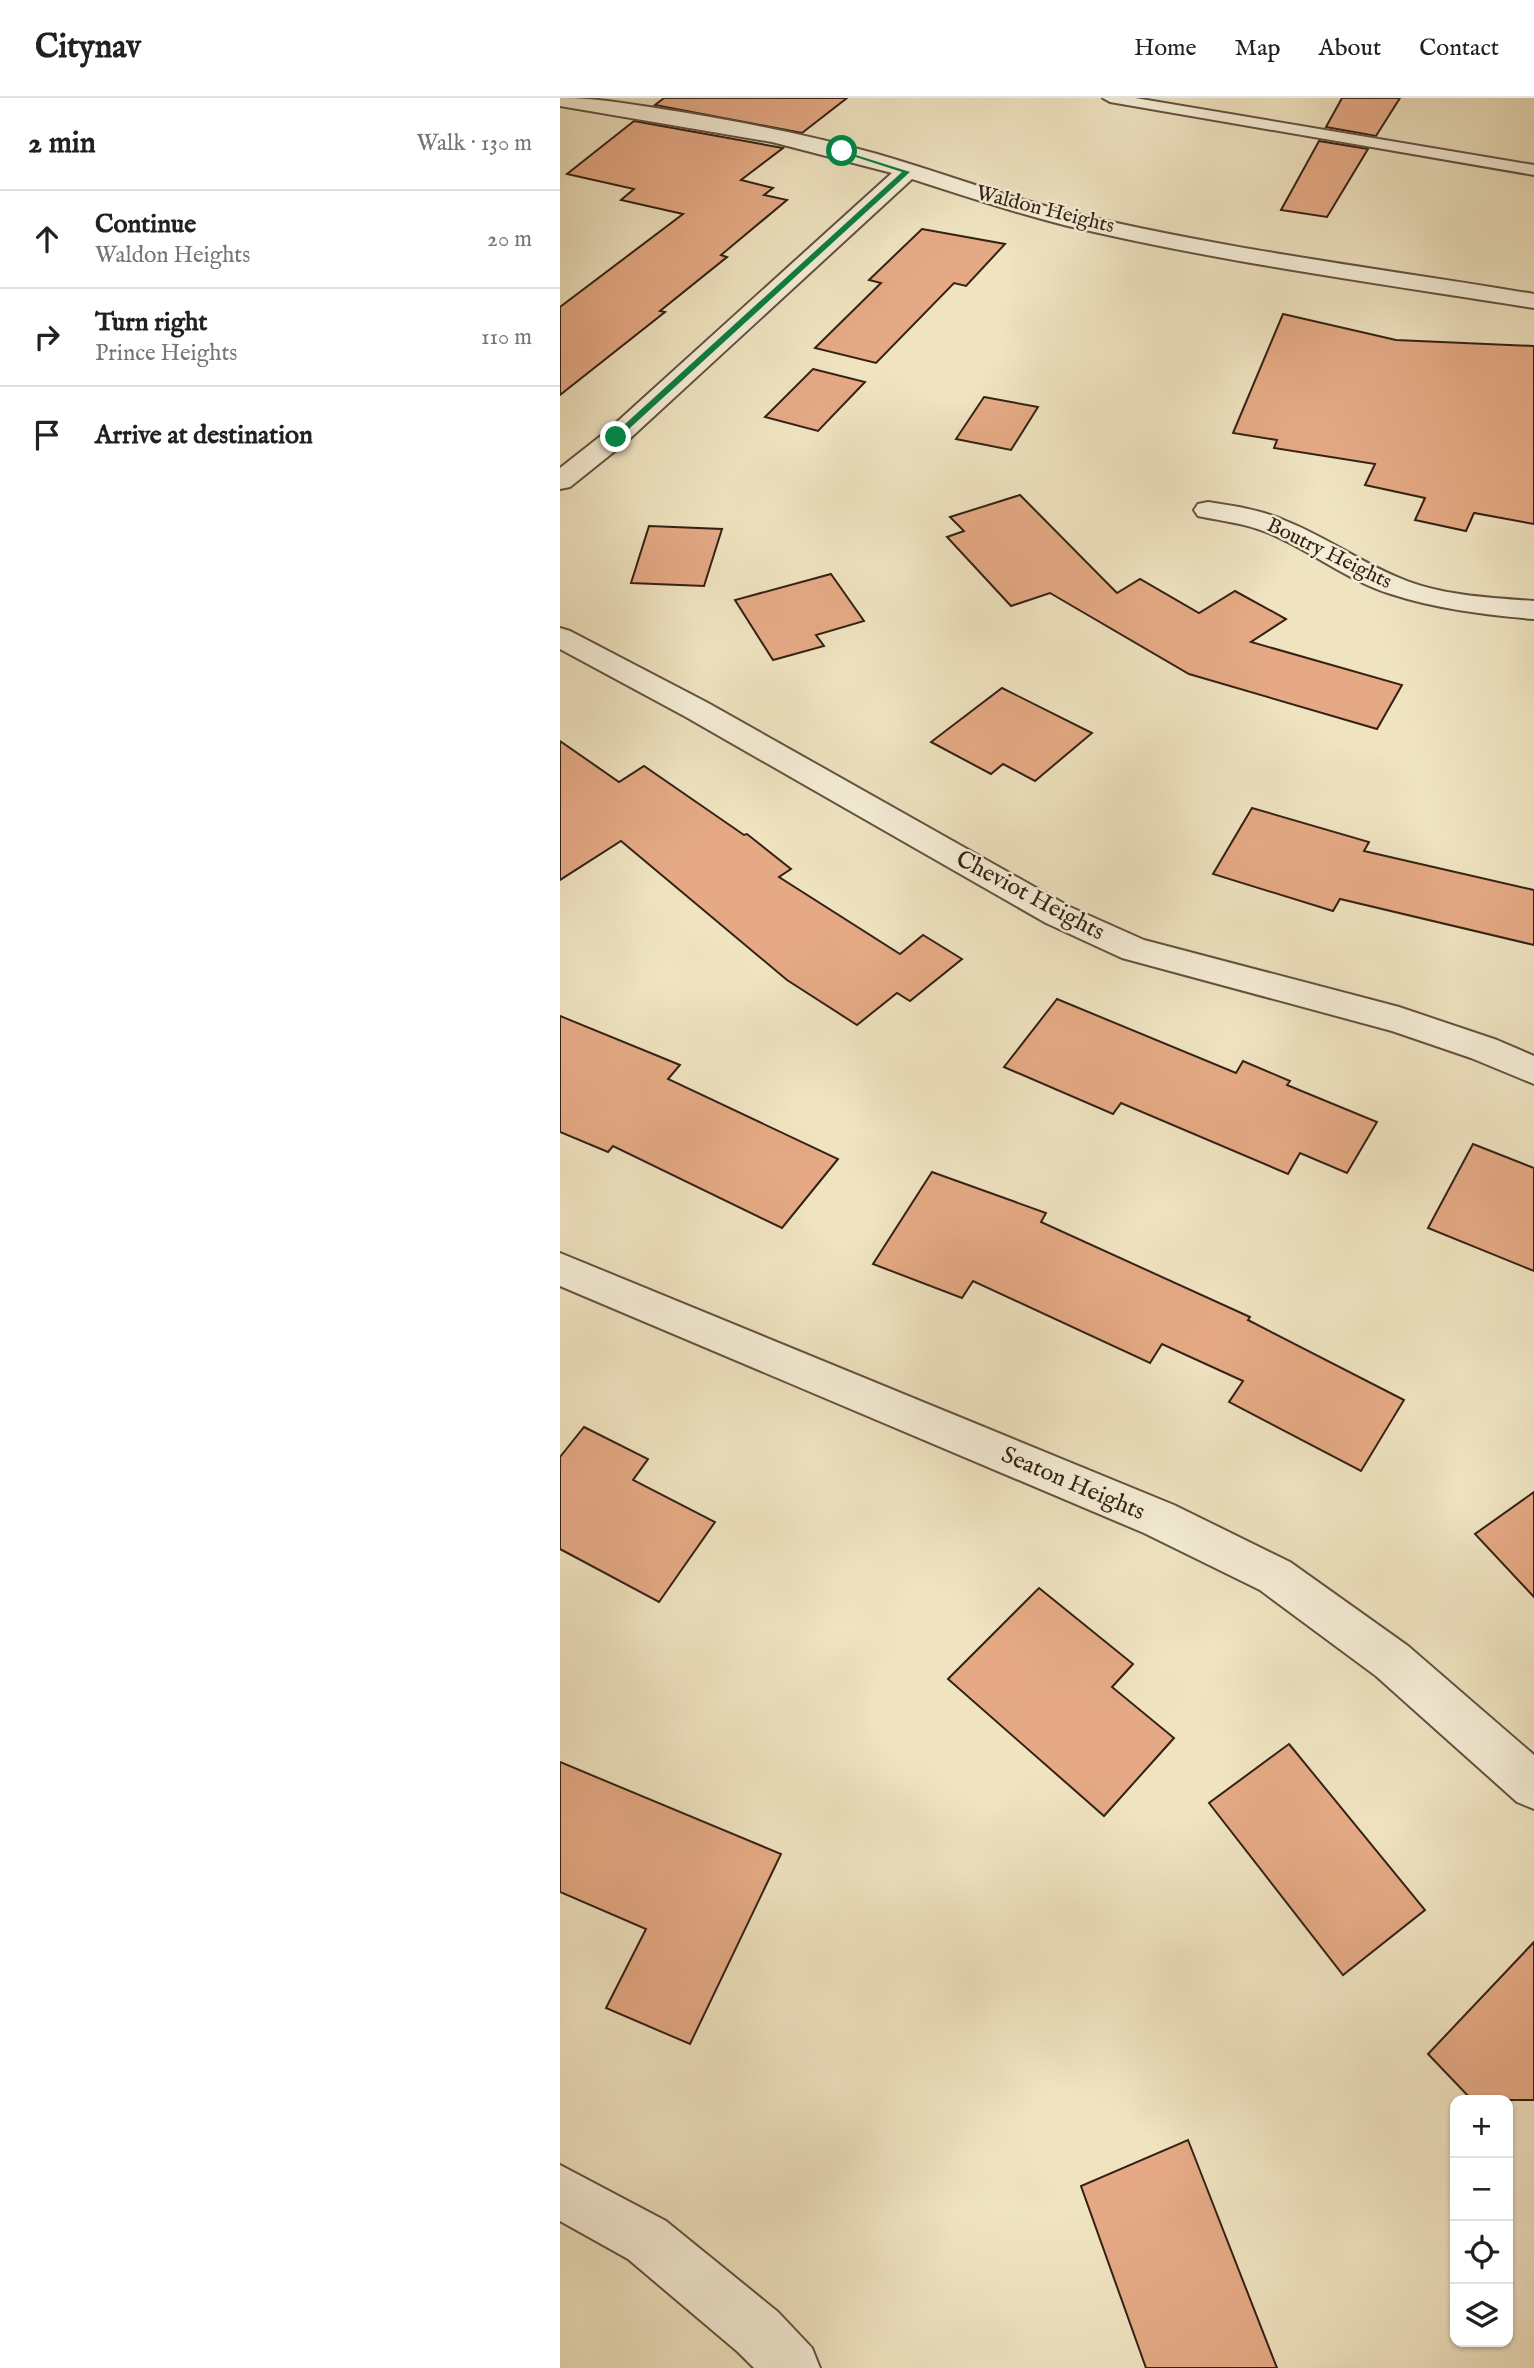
<!DOCTYPE html>
<html lang="en">
<head>
<meta charset="utf-8">
<style>
  :root { --surface:#fff; --page:#f2f2f2; --text:#202124; --muted:#757577; --line:#e0e0e0 }
  body { margin:0; font-family:"IM FELL English",serif; background:var(--page); color:var(--text) }
  .controls { position:absolute; right:21px; bottom:21px; display:grid; overflow:hidden; border-radius:14px; box-shadow:0 2px 5px #0004 }
  .controls button { width:63px; height:63px; display:grid; place-items:center; padding:0; border:0; border-bottom:2px solid var(--line); background:var(--surface); color:var(--text); font:35px sans-serif }
  .stop { position:absolute; width:21px; height:21px; margin:-16px; border:5px solid #0b8043; border-radius:50%; background:#fff }
  .stop.end { background:#0b8043; border-color:#fff; box-shadow:0 2px 7px #0008 }
  .list { margin:0; padding:0; list-style:none }
  h2 { display:flex; justify-content:space-between; align-items:center; height:91px; margin:0; padding:0 28px; font-size:30px }
  h2 small { font-size:23px; font-weight:400; color:var(--muted) }
  .list li { display:grid; grid-template-columns:46px 1fr auto; gap:21px; align-items:center; box-sizing:border-box; height:98px; padding:0 28px; border-top:2px solid var(--line) }
  .list b { display:block; font-size:26px; white-space:nowrap }
  .list p { margin:0; font-size:23px; white-space:nowrap; color:var(--muted) }
  .list em { font-size:23px; font-style:normal; color:var(--muted) }
  .icon { flex:none; width:38px; height:38px; fill:none; stroke:currentColor; stroke-width:2; stroke-linecap:round; stroke-linejoin:round }
  .map { position:relative; flex:none; width:974px; height:2270px; overflow:hidden }
  header { display:flex; align-items:center; gap:42px; box-sizing:border-box; height:98px; padding:0 35px; background:var(--surface); border-bottom:2px solid var(--line) }
  header strong { font-size:33px }
  nav { display:flex; gap:38px; margin-inline-start:auto; font-size:24px }
  main { display:flex }
  aside { flex:1; background:var(--surface) }
  .map>svg:first-child { display:block }
  .building { fill:#e5aa85; stroke:#342115; stroke-width:2 }
  .lines { fill:none; stroke-linecap:round; stroke-linejoin:round }
  .service-casing { stroke:#635240; stroke-width:4 }
  .minor-casing { stroke:#635240; stroke-width:4 }
  .service { fill:#f5edd6; fill-rule:evenodd }
  .minor { fill:#f5edd6; fill-rule:evenodd }
  .route { fill:#0b8043 }
  .labels { text-anchor:middle; dominant-baseline:central; stroke-width:5; stroke-linejoin:round; paint-order:stroke }
  .far-street-label { font-size:21px; fill:#342115; stroke:#f5edd6 }
  .street-label { font-size:24px; fill:#342115; stroke:#f5edd6 }
</style>
</head>
<body>
<header>
<strong>Citynav</strong>
<nav><a>Home</a><a>Map</a><a>About</a><a>Contact</a></nav>
</header>
<main>
<aside>
<h2>2 min<small>Walk · 130 m</small></h2>
<ul class="list">
<li><svg class="icon" aria-label="ahead" viewBox="0 0 24 24"><path d="M12 20V5M6 11l6-6 6 6"/></svg><div><b>Continue</b><p>Waldon Heights</p></div><em>20 m</em></li>
<li><svg class="icon" aria-label="right" viewBox="0 0 24 24"><path d="M7 20v-9h11M14 6l5 5-5 5"/></svg><div><b>Turn right</b><p>Prince Heights</p></div><em>110 m</em></li>
<li><svg class="icon" aria-label="arrive" viewBox="0 0 24 24"><path d="M6 21V4h12l-3 4 3 4H6"/></svg><div><b>Arrive at destination</b></div></li>
</ul>
</aside>
<div class="map">
<svg width="974" height="2270" viewBox="0 0 974 2270">
  <rect width="100%" height="100%" fill="#efe3c0"/>
  <filter id="stains"><feTurbulence type="fractalNoise" baseFrequency=".00286" numOctaves="4"/><feColorMatrix values="0 0 0 0 .2 0 0 0 0 .09 0 0 0 0 .02 0 0 0 .5 -.17"/></filter>
  <radialGradient id="worn" r=".72"><stop offset=".6" stop-color="#630" stop-opacity="0"/><stop offset="1" stop-color="#630" stop-opacity=".3"/></radialGradient>
  <g class="building">
    <polygon points="104,0 287,0 242,35 95,7"/>
    <polygon points="782,0 840,0 816,38 766,29"/>
    <polygon points="74,23 223,50 181,82 213,90 204,97 227,102 161,157 167,159 100,213 105,214 0,297 0,209 123,116 61,102 74,91 7,76"/>
    <polygon points="759,43 808,51 767,119 721,112"/>
    <polygon points="362,131 445,146 406,188 394,185 316,265 255,250 321,185 309,182"/>
    <polygon points="723,216 836,242 974,248 974,426 914,415 906,433 855,422 865,400 805,387 815,366 714,350 717,342 673,335"/>
    <polygon points="253,271 305,284 258,333 205,319"/>
    <polygon points="424,299 478,309 451,352 396,341"/>
    <polygon points="460,397 557,495 580,481 639,515 675,493 726,521 691,544 842,587 817,631 629,576 490,495 451,508 387,439 404,433 390,419"/>
    <polygon points="89,428 162,431 144,488 71,485"/>
    <polygon points="271,476 304,523 256,537 264,548 213,562 175,502"/>
    <polygon points="442,590 532,635 475,683 443,666 431,676 371,644"/>
    <polygon points="0,643 59,684 84,668 184,737 187,736 231,771 219,779 340,856 363,837 402,861 350,903 337,895 297,927 227,882 61,743 0,782"/>
    <polygon points="692,710 809,744 804,753 974,792 974,847 780,801 773,813 653,776"/>
    <polygon points="497,901 676,975 683,963 730,983 727,987 817,1024 787,1075 740,1055 728,1076 561,1005 553,1016 444,969"/>
    <polygon points="0,918 120,967 108,981 278,1061 222,1130 53,1048 48,1054 0,1034"/>
    <polygon points="913,1046 974,1070 974,1173 868,1130"/>
    <polygon points="372,1074 486,1115 481,1124 690,1219 688,1222 844,1302 801,1373 669,1304 683,1283 602,1246 590,1265 413,1183 402,1200 313,1166"/>
    <polygon points="24,1329 88,1361 73,1382 155,1424 99,1504 0,1451 0,1359"/>
    <polygon points="974,1394 974,1499 915,1436"/>
    <polygon points="479,1490 573,1566 552,1589 614,1640 544,1718 388,1581"/>
    <polygon points="729,1646 865,1812 783,1877 649,1705"/>
    <polygon points="0,1664 221,1756 130,1946 46,1910 86,1831 0,1794"/>
    <polygon points="974,1844 974,2002 912,2002 868,1956"/>
    <polygon points="628,2042 717,2270 586,2270 521,2088"/>
  </g>
  <g class="lines">
    <g class="service-casing">
      <polygon id="service" points="543,0 575,0 974,67 974,77 550,4"/>
    </g>
    <g class="minor-casing">
      <g id="minor">
        <path d="M0,0C41,0 81,8 121,14C187,25 253,38 317,56C380,74 441,98 505,113C659,151 818,170 974,196V210C817,185 659,164 504,127C452,114 402,97 352,81L65,345L10,389L0,391V370L47,333L332,75L212,44L0,8Z"/>
        <path d="M648,404C675,408 701,412 726,423C767,439 804,467 847,483C887,498 932,500 974,503V521C926,517 877,511 831,496C786,482 749,451 706,434C684,425 661,423 638,418L634,412L638,406Z"/>
        <polygon points="0,530 10,533 148,605 510,809 584,842 839,909 937,942 974,958 974,986 911,960 832,933 562,860 486,825 126,619 0,551"/>
        <polygon points="0,1155 614,1407 730,1464 848,1548 974,1657 974,1711 957,1704 816,1578 700,1492 584,1435 0,1188"/>
        <polygon points="0,2067 106,2123 218,2214 252,2250 260,2270 194,2270 178,2254 68,2161 0,2123"/>
      </g>
    </g>
    <use href="#service" class="service"/>
    <use href="#minor" class="minor"/>
  </g>
  <polygon class="route" points="280,52 350,74 59,340 53,340 53,337 342,74 280,54"/>
  <g class="labels">
    <g class="far-street-label">
      <text transform="translate(485 112) rotate(14)">Waldon Heights</text>
      <text transform="translate(769 456) rotate(26)">Boutry Heights</text>
    </g>
    <g class="street-label">
      <text transform="translate(470 798) rotate(28)">Cheviot Heights</text>
      <text transform="translate(513 1386) rotate(23)">Seaton Heights</text>
    </g>
  </g>
  <rect width="100%" height="100%" filter="url(#stains)"/>
  <rect width="100%" height="100%" fill="url(#worn)"/>
</svg>
<div class="controls">
<button>+</button>
<button>−</button>
<button><svg class="icon" aria-label="locate" viewBox="0 0 24 24"><circle cx="12" cy="12" r="6"/><path d="M12 2v4M12 18v4M2 12h4M18 12h4"/></svg></button>
<button><svg class="icon" aria-label="layers" viewBox="0 0 24 24"><path d="M12 4l9 5-9 5-9-5zM3 14l9 5 9-5"/></svg></button>
</div>
<div class="stop" style="left:282px;top:53px"></div>
<div class="stop end" style="left:56px;top:339px"></div>
</div>
</main>
</body>
</html>
